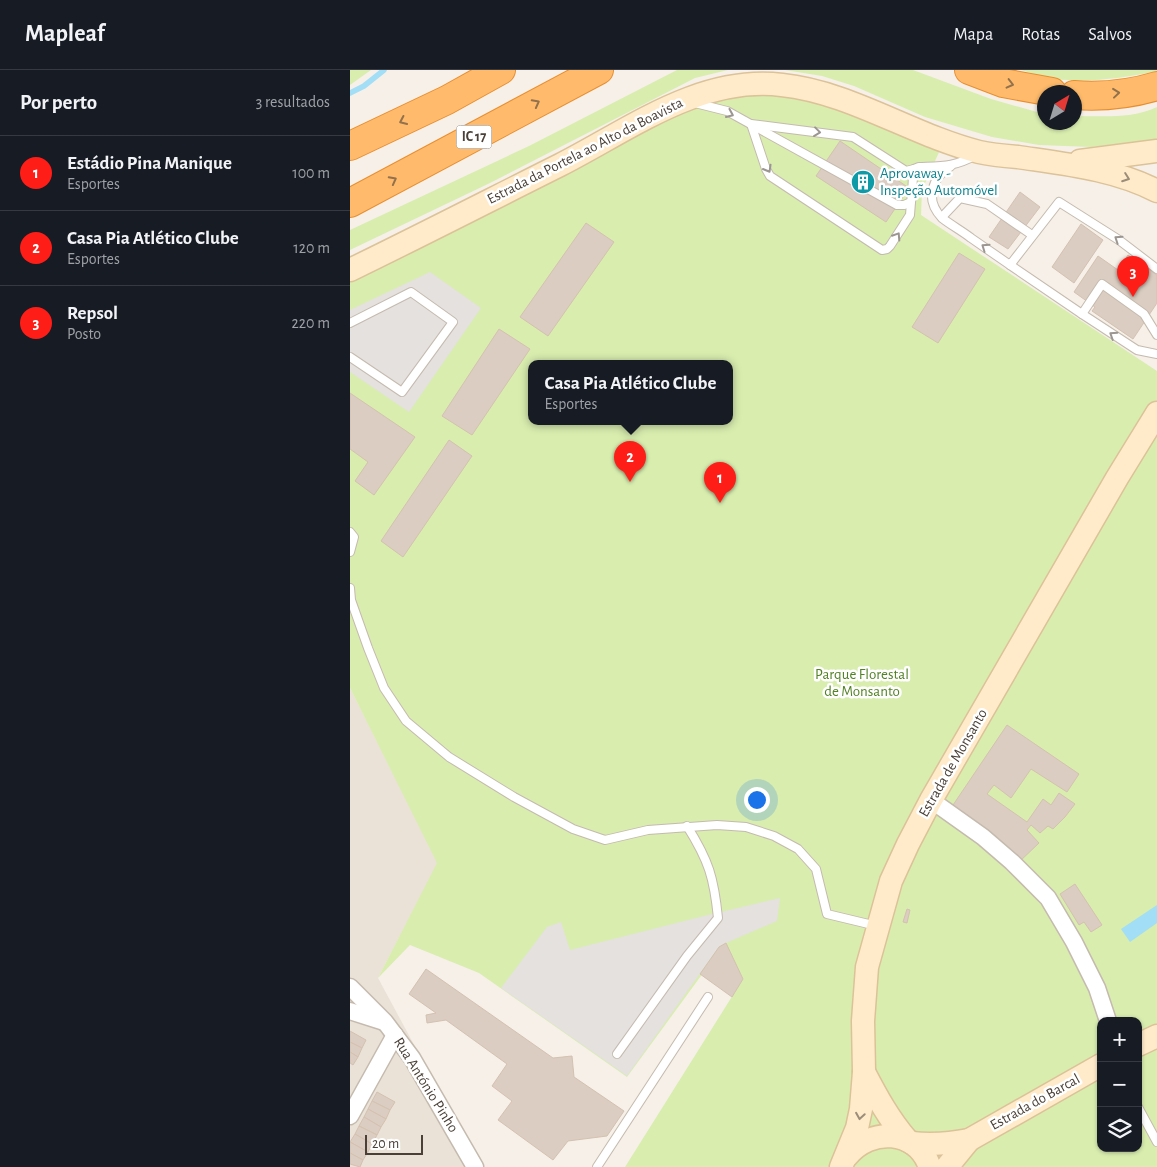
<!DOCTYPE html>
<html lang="pt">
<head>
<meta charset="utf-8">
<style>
  :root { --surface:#171b24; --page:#20242c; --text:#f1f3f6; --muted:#9ea1a6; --line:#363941; --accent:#ff1d17 }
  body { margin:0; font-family:"Alegreya Sans",sans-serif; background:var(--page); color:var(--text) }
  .controls { position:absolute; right:15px; bottom:15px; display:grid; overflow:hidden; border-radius:10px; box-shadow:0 1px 4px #0004 }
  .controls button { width:45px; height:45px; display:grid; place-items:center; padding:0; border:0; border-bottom:1px solid var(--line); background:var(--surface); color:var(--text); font:25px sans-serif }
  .compass { position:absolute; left:687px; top:15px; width:45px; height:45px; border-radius:50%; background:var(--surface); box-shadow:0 1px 4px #0004; rotate:38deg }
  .scale { position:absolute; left:15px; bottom:12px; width:58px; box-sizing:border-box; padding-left:5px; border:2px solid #4a4037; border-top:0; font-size:14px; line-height:18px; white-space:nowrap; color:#4a4037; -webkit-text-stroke:4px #fff; paint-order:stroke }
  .you { position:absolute; left:406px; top:729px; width:18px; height:18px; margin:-12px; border:4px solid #fff; border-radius:50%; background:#1a73e8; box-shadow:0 0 0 8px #1a73e833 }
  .badge { display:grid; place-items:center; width:32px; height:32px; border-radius:50%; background:var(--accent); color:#fff; font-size:16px; font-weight:700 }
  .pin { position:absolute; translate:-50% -41px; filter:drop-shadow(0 1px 2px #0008) }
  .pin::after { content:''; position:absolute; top:26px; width:18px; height:15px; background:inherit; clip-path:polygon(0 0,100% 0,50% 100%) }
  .popup { position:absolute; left:178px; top:290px; width:205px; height:65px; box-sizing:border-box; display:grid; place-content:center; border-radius:10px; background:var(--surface); filter:drop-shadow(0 1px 4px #0005); font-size:16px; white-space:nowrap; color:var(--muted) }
  .popup b { font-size:19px; color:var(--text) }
  .popup::after { content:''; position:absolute; left:50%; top:100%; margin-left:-10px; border:10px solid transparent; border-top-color:var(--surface) }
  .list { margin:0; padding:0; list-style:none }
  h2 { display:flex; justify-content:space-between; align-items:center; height:65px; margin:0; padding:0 20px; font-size:21px }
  h2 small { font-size:16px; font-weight:400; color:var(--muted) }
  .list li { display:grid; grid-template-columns:32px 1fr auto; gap:15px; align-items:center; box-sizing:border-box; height:75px; padding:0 20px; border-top:1px solid var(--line) }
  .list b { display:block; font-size:19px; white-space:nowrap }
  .list p { margin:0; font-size:16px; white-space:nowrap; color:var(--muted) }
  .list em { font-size:16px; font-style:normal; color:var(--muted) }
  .icon { flex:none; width:28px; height:28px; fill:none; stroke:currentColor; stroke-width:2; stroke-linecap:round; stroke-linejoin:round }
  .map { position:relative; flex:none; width:807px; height:1097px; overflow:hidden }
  header { display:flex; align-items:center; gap:30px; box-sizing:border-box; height:70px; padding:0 25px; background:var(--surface); border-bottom:1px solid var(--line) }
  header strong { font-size:24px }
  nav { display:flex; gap:28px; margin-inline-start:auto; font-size:18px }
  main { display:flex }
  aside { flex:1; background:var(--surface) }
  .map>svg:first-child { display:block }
  .residential { fill:#eae2d7 }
  .green { fill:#d9edaf; fill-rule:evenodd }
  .parking { fill:#e4e1de }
  .water { fill:#a2def6 }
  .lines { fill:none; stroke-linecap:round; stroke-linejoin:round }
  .stream { stroke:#a2def6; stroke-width:5.5 }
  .building { fill:#dbcdc1; stroke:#d4c1b0 }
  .lane-casing { stroke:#c5baae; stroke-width:10 }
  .street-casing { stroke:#c5baae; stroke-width:19 }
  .secondary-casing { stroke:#dcc298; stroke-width:25 }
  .highway-casing { stroke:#e98e2f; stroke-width:30 }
  .lane { stroke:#fff; stroke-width:8 }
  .street { stroke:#fff; stroke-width:16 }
  .secondary { stroke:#ffebca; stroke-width:22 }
  .highway { stroke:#ffbb6b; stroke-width:28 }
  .oneway { stroke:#92714c }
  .oneway2 { stroke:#9b9691 }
  .oneway3 { stroke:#9b8d79 }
  .labels { text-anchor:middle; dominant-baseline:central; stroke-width:5; stroke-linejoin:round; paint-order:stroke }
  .shield { fill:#fff; stroke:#807973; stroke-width:1 }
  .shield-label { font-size:14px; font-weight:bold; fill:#4a4037 }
  .street-label { font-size:15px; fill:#4a4037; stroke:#fff }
  .culture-label { font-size:15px; fill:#0d838f; stroke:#fff; text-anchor:start }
  .park-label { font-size:15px; fill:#538224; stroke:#fff }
</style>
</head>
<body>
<header>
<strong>Mapleaf</strong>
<nav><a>Mapa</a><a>Rotas</a><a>Salvos</a></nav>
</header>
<main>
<aside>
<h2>Por perto<small>3 resultados</small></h2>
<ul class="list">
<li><span class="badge">1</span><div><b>Estádio Pina Manique</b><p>Esportes</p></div><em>100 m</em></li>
<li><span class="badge">2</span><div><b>Casa Pia Atlético Clube</b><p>Esportes</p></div><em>120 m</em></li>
<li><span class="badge">3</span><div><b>Repsol</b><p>Posto</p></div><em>220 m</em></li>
</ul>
</aside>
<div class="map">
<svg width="807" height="1097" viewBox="0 0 807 1097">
  <rect width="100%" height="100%" fill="#f6f0e9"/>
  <polygon class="residential" points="0,618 88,793 28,908 130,1097 0,1097"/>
  <g class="green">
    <polygon points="0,0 21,0 0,15"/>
    <polygon points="327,0 378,0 345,8 140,113 0,180 0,160 179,76"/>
    <path d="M435,0H563L641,29L694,44V52H724L725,46C752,46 782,49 807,37V70L741,77L689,75L642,67L575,47L504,16L472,6Z"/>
    <path d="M671,0H807V1C774,8 739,13 705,9C694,8 682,3 671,0Z"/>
    <path d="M377,22H439L504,44L590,80L572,120L571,145L807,301V1097H275L393,909L375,873L277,1007L129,903L60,875L28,908L87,793L0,618V207L334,34ZM181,293H379V351H181ZM751,951H788V1078H751Z"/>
  </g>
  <g class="parking">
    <polygon points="80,202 131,238 59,342 0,302 0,240"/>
    <polygon points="430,828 427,851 376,873 369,877 277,1006 151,918 197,857 211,852 220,880 354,846"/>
  </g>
  <polygon class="water" points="807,835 807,853 780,872 771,859"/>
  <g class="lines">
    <polyline class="stream" points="0,23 14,16 34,0"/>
  </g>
  <g class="building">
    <polygon points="490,71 559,118 536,152 466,106"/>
    <polygon points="670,122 690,137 658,179 639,167"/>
    <polygon points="236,153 264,172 198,266 170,247"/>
    <polygon points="731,154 753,170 724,213 702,197"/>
    <polygon points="609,183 635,199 588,273 562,257"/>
    <polygon points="778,185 807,205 807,233 783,269 742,241 745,237 724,222 748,186 768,200"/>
    <polygon points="149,259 180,279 122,365 92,346"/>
    <polygon points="0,323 65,367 24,425 5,411 18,392 0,379"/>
    <polygon points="99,370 122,386 53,487 31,471"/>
    <polygon points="657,655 729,704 717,722 681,699 661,728 644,715 637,724 677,752 693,729 701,735 709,723 725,734 715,747 703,759 698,756 690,763 681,755 677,760 689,773 668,793 601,738"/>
    <polygon points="725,814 752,855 741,862 734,852 729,855 710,824"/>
    <polygon points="557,839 560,840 557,853 553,852"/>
    <polygon points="376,873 393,909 382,927 350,904 369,877"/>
    <polygon points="76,899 203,988 222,986 224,1007 274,1041 257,1066 218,1071 203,1090 148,1050 162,1031 142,1016 157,994 96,950 77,953 76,945 86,943 59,924"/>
    <polygon points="0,961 16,970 12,978 0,972"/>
    <polygon points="0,972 12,978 8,987 0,982"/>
    <polygon points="0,982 8,987 3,995 0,993"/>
    <polygon points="27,1022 45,1032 40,1040 22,1031"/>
    <polygon points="22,1031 40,1040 36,1049 18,1039"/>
    <polygon points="18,1039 36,1049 31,1057 14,1047"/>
    <polygon points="14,1047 31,1057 27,1065 9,1056"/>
    <polygon points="9,1056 27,1065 22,1074 5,1064"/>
    <polygon points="5,1064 22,1074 18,1082 0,1072"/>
    <polygon points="0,1072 18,1082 13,1090 0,1083"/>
    <polygon points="0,1083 13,1090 10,1097 0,1094"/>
  </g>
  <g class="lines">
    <g class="lane-casing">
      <g id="lane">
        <path d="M345,33L377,41L547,135H554L561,132C563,121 562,110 564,99L569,97C591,96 605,97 626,85"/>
        <path d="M601,96C582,108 574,129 592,148C601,155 612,161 621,168C634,177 647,186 660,195L709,132L769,170L807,199"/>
        <polyline points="561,132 560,145 540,176 537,179 532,180 420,106 416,99 401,54 503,67 556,101 564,99"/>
        <polyline points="592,147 610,128 637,134 682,165"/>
        <polyline points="660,195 732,244 787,280 807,284"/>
        <polyline points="732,244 752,214 794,244 807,265"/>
        <polyline points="0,253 61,222 103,252 52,322 0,287"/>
        <polyline points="0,462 4,467 0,482"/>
        <polyline points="0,518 1,530 18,578 34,618 56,651 99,687 164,727 223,759 255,770 298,760 367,755 396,757 424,766 448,779 466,799 477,844 527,856"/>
        <path d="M267,984L337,886L368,848C364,808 359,791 337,756"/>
        <polyline points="788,1037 807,1072"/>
        <polyline points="247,1097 358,927"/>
      </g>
    </g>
    <g class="street-casing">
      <g id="street">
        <polyline points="581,730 633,767 662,792 698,828 724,872 747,918 758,951"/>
        <polyline points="0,917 35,952 62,988 125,1097"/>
        <polyline points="0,941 34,952"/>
        <polyline points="0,1046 45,965"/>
      </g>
    </g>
    <g class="secondary-casing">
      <g id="secondary">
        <polyline points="730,91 807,81"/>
        <path d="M0,200C70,166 140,130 210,95C279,60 350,5 432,15C500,22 562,65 629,82C642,85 655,86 668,87C715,94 765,99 807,121"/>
        <polyline points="788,975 807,966"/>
        <path d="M514,1002C527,1027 539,1049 557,1070"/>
        <path d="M562,1073C582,1075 599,1074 619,1070L751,995"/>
        <path d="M497,1086C521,1057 566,1059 580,1097"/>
        <polyline points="491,1097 507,1058 511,1039 514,1002 513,951 517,897 541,811 558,774 581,730 767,408 807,343"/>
        <polyline points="597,1097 619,1070"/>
      </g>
    </g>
    <g class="highway-casing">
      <g id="highway">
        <polyline points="619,0 653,13 702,22"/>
        <path d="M724,25C752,27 781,24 807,16"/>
        <polyline points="0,76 97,30 151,0"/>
        <polyline points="0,133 249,0"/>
      </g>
    </g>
    <use href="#lane" class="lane"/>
    <use href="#street" class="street"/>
    <use href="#secondary" class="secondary"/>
    <use href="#highway" class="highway"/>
  </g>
  <defs><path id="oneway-chevron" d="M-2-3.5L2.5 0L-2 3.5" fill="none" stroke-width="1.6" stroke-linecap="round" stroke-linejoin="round" transform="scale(1.25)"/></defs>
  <g class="oneway">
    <use href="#oneway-chevron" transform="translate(660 14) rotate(14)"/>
    <use href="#oneway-chevron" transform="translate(766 23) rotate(-6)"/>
    <use href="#oneway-chevron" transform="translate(186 33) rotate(-28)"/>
    <use href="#oneway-chevron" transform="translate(53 51) rotate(155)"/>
    <use href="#oneway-chevron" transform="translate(43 110) rotate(-28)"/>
  </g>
  <g class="oneway2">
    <use href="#oneway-chevron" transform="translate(380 44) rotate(24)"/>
    <use href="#oneway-chevron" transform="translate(467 62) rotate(7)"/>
    <use href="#oneway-chevron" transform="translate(418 99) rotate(60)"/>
    <use href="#oneway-chevron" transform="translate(547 166) rotate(-57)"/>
    <use href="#oneway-chevron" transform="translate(768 169) rotate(-146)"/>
    <use href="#oneway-chevron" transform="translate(635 177) rotate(-145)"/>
    <use href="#oneway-chevron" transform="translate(763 265) rotate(-147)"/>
  </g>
  <g class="oneway3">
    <use href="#oneway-chevron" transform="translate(776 108) rotate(20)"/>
    <use href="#oneway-chevron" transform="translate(510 1046) rotate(99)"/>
  </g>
  <defs>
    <g id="building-disc" transform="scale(1.25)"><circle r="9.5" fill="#0f9aa8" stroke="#fff"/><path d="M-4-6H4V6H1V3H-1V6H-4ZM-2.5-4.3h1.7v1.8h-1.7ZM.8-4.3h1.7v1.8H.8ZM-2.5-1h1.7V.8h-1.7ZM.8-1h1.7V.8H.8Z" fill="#fff"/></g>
  </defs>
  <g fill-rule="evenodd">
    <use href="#building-disc" x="513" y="112"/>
  </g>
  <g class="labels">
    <rect class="shield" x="106.5" y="55.5" width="35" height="23" rx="4"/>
    <g class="shield-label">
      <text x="124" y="67">IC 17</text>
    </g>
    <g class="street-label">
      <text transform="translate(235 81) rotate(-27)">Estrada da Portela ao Alto da Boavista</text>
      <text transform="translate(603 693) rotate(-60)">Estrada de Monsanto</text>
      <text transform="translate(76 1015) rotate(58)">Rua António Pinho</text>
      <text transform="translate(685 1032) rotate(-29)">Estrada do Barcal</text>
    </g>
    <g class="culture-label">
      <text x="530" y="103">Aprovaway -<tspan x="530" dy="17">Inspeção Automóvel</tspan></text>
    </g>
    <g class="park-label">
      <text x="512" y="604">Parque Florestal<tspan x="512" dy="17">de Monsanto</tspan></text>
    </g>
  </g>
</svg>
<div class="controls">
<button>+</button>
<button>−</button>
<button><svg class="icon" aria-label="layers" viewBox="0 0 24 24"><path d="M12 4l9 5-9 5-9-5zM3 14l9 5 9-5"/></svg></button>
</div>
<svg class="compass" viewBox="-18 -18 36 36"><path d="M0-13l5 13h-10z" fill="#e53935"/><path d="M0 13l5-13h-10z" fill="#9ea1a6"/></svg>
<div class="scale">20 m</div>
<div class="you"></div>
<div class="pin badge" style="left:370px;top:433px">1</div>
<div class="pin badge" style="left:280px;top:412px">2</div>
<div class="popup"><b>Casa Pia Atlético Clube</b>Esportes</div>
<div class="pin badge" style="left:783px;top:227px">3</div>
</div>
</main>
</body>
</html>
